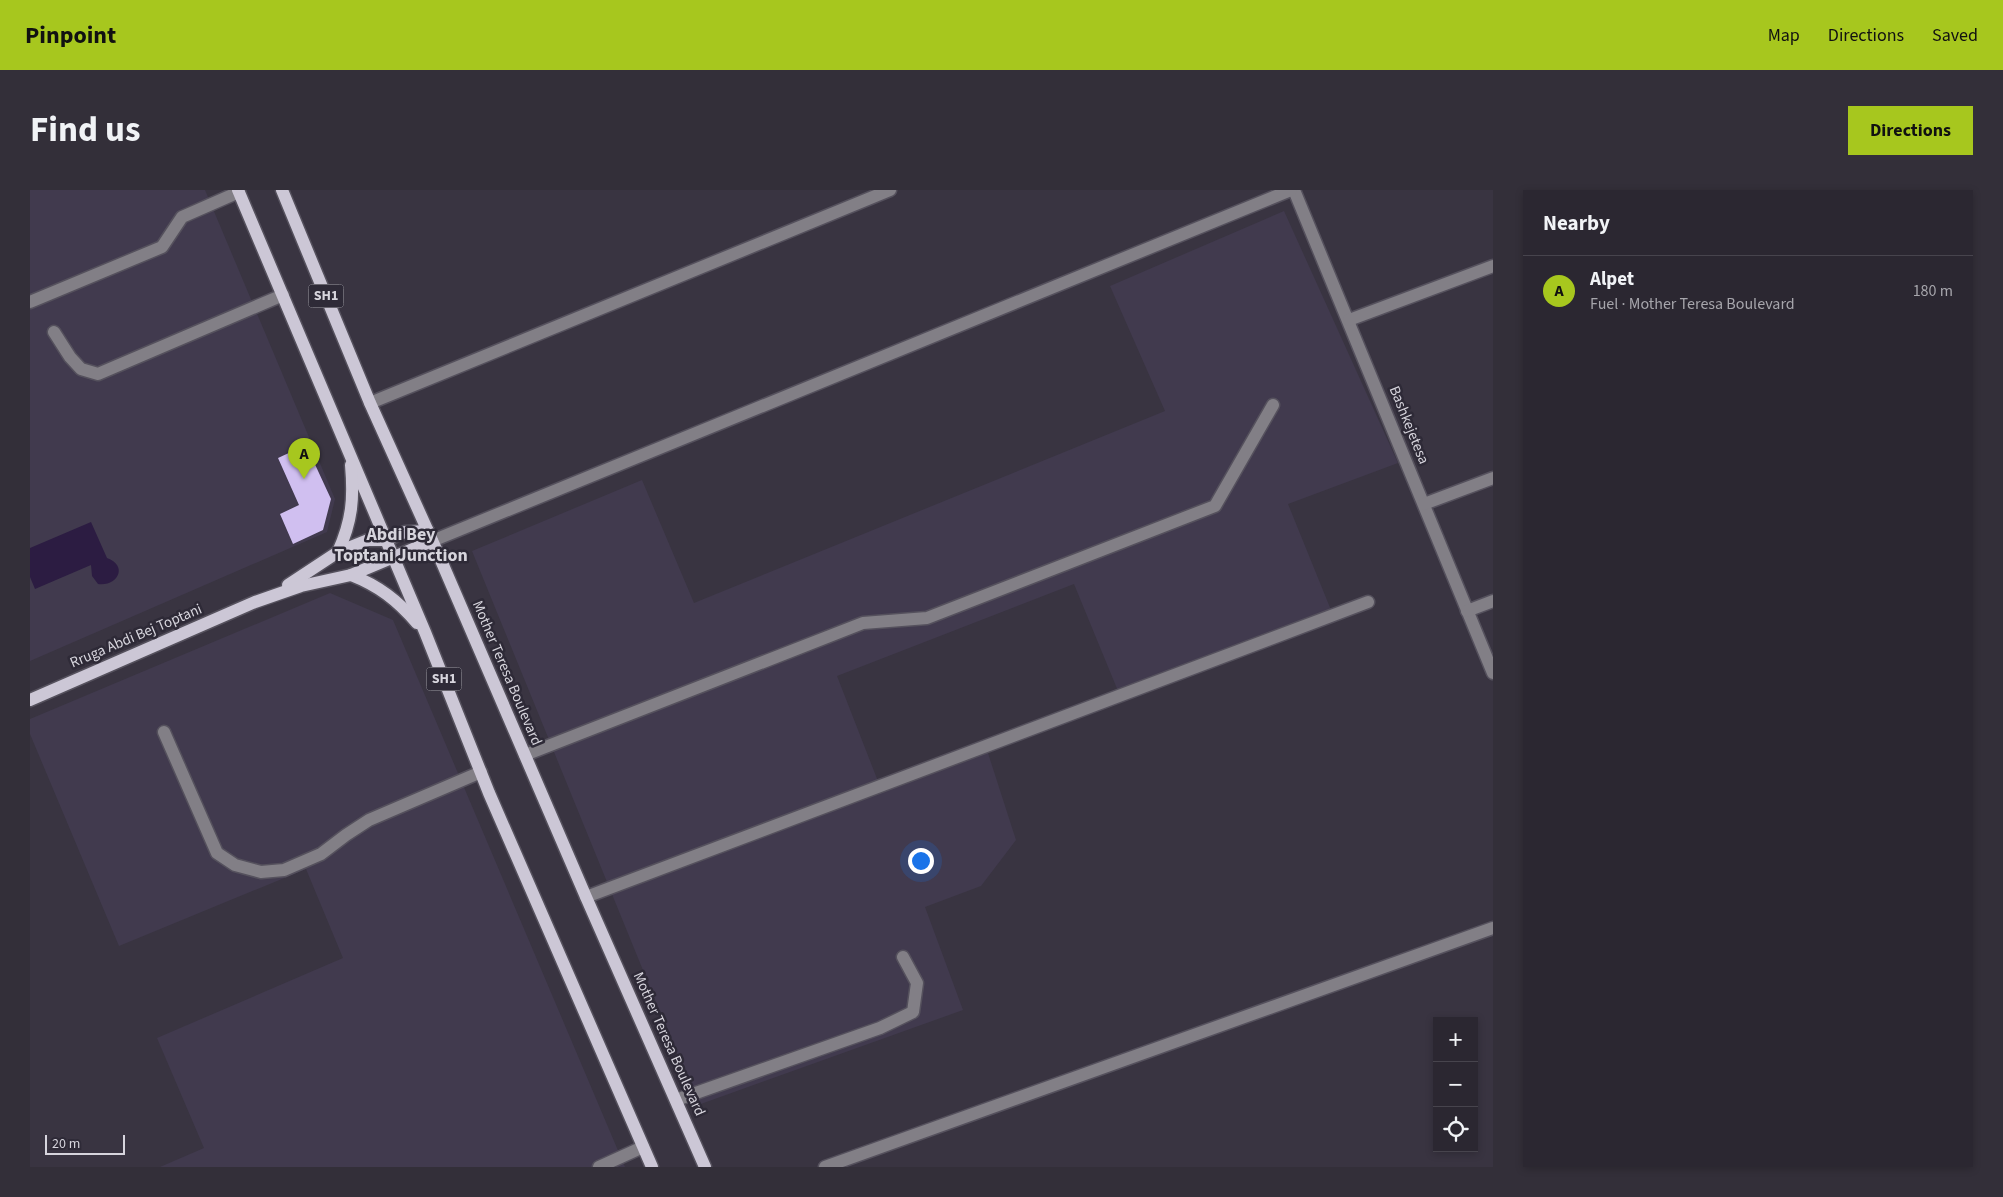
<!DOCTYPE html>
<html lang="en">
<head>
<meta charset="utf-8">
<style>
  :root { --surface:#2b2731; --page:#332f39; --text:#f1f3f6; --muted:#a6a5ab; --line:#47444d; --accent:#a7c71e }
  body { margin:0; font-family:"Source Sans 3",sans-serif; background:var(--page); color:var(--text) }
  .controls { position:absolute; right:15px; bottom:15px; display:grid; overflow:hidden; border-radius:0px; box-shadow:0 2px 8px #0003 }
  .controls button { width:45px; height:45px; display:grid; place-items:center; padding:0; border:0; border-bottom:1px solid var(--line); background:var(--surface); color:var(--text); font:25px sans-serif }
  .scale { position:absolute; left:15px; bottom:12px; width:80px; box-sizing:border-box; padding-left:5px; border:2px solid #d7d5dd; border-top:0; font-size:14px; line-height:18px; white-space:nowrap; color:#d7d5dd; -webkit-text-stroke:4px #2e2a37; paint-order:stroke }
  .you { position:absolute; left:890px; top:670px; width:18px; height:18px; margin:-12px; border:4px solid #fff; border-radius:50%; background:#1a73e8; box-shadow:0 0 0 8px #1a73e833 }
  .badge { display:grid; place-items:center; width:32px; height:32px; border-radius:50%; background:var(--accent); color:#111; font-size:16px; font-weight:700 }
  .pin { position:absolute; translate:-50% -41px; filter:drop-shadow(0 1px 2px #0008) }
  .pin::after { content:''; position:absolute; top:26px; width:18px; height:15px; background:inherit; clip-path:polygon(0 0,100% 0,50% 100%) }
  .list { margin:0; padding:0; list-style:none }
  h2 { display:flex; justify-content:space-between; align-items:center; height:65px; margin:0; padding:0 20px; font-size:21px }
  h2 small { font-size:16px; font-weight:400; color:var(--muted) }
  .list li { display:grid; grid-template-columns:32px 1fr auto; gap:15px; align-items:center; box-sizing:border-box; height:70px; padding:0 20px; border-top:1px solid var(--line) }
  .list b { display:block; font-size:19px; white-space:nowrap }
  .list p { margin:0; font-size:16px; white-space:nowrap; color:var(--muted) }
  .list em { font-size:16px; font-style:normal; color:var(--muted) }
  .icon { flex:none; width:28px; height:28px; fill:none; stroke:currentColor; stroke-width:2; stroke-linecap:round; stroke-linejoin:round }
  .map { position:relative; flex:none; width:1463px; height:977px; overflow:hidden; border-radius:0px }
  header { display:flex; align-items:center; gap:30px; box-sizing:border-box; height:70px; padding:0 25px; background:var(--accent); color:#111 }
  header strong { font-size:24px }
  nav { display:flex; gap:28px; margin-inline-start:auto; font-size:18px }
  .intro { display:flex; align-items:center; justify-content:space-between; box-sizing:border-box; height:120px; padding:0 30px }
  h1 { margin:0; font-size:35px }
  .button { padding:12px 22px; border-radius:0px; background:var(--accent); color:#111; font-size:18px; font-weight:700 }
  main { display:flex; gap:30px; padding:0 30px }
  aside { flex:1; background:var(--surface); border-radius:0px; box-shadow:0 2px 8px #0003 }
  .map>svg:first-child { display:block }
  .built { fill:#413a4e }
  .water { fill:#2c1c42 }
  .building { fill:#d0bff0 }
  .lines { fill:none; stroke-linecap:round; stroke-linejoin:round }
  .minor-casing { stroke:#55515d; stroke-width:15 }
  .major-casing { stroke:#55515d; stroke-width:15 }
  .minor { stroke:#827f86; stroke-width:12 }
  .major { stroke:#ccc7d6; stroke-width:12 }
  .labels { text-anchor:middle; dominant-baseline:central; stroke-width:5; stroke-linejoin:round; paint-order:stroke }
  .shield { fill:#2e2a37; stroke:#a4a2ab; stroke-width:1 }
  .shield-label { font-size:14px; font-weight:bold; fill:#d7d5dd }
  .street-label { font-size:15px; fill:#d7d5dd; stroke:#2e2a37 }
  .quarter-label { font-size:18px; font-weight:bold; fill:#d7d5dd; stroke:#2e2a37 }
</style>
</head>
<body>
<header>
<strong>Pinpoint</strong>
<nav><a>Map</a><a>Directions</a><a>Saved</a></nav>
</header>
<div class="intro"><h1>Find us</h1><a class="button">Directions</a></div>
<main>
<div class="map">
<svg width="1463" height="977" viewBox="0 0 1463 977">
  <rect width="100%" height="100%" fill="#393441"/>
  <g class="built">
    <polygon points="0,0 175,0 305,309 297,342 0,471"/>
    <polygon points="1254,21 1368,273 1258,314 1301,420 1088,501 1044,394 807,486 851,599 957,560 986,650 951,696 895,717 933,820 668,915 442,361 612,290 664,413 1135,221 1080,96"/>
    <polygon points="300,403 363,430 595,977 130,977 174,958 127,848 313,768 276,679 89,756 0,544 0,529"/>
  </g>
  <path class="water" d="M61,332L77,368C99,376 87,397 68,394L62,386L61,375L5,399L0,387V358Z"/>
  <polygon class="building" points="276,255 301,309 293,340 263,354 250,324 269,315 248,268"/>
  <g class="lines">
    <g class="minor-casing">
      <g id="minor">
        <polyline points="1264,0 1463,483"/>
        <polyline points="0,112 132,57 152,27 209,2"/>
        <polyline points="1319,130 1463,76"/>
        <polyline points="24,142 40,167 51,179 68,184 253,105"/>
        <polyline points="340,213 860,0"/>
        <polyline points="1394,314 1463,288"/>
        <polyline points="402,351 1261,0"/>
        <polyline points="1437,421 1463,411"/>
        <polyline points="134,542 187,663 205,675 231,682 254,680 291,664 316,645 339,630 451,582"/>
        <polyline points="495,565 833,433 897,428 1185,316 1243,215"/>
        <polyline points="556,707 1338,412"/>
        <polyline points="646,910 850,838 883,822 887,793 873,767"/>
        <polyline points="569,977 613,957"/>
        <polyline points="795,977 1463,738"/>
      </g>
    </g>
    <g class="major-casing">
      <g id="major">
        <polyline points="208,0 395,442 459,603 622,977"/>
        <polyline points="252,0 340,213 410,368 556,707 675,977"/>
        <path d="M308,362C322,331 324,309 321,275"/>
        <path d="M321,385C349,396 367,410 387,433"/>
        <polyline points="258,395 308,362 338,350 356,350 375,342 398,341"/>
        <polyline points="0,510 225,412 271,396 321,385 402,351"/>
      </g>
    </g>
    <use href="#minor" class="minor"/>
    <use href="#major" class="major"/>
  </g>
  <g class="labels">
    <g class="shield">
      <rect x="278.5" y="94.5" width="35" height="23" rx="4"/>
      <rect x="396.5" y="477.5" width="35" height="23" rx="4"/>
    </g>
    <g class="shield-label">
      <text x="296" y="106">SH1</text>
      <text x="414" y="489">SH1</text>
    </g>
    <g class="street-label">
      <text transform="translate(1379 235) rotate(68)">Bashkejetesa</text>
      <text transform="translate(106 446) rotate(-23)">Rruga Abdi Bej Toptani</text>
      <text transform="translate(477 483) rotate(67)">Mother Teresa Boulevard</text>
      <text transform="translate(639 854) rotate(66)">Mother Teresa Boulevard</text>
    </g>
    <g class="quarter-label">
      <text x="371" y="344">Abdi Bey<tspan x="371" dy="21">Toptani Junction</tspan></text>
    </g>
  </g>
</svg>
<div class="controls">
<button>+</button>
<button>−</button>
<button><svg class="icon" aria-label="locate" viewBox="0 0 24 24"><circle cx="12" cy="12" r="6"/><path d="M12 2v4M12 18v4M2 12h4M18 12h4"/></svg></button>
</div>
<div class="scale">20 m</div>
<div class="you"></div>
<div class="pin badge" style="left:274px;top:289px">A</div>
</div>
<aside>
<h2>Nearby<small></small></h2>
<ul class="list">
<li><span class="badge">A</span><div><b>Alpet</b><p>Fuel · Mother Teresa Boulevard</p></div><em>180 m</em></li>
</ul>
</aside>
</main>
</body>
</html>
